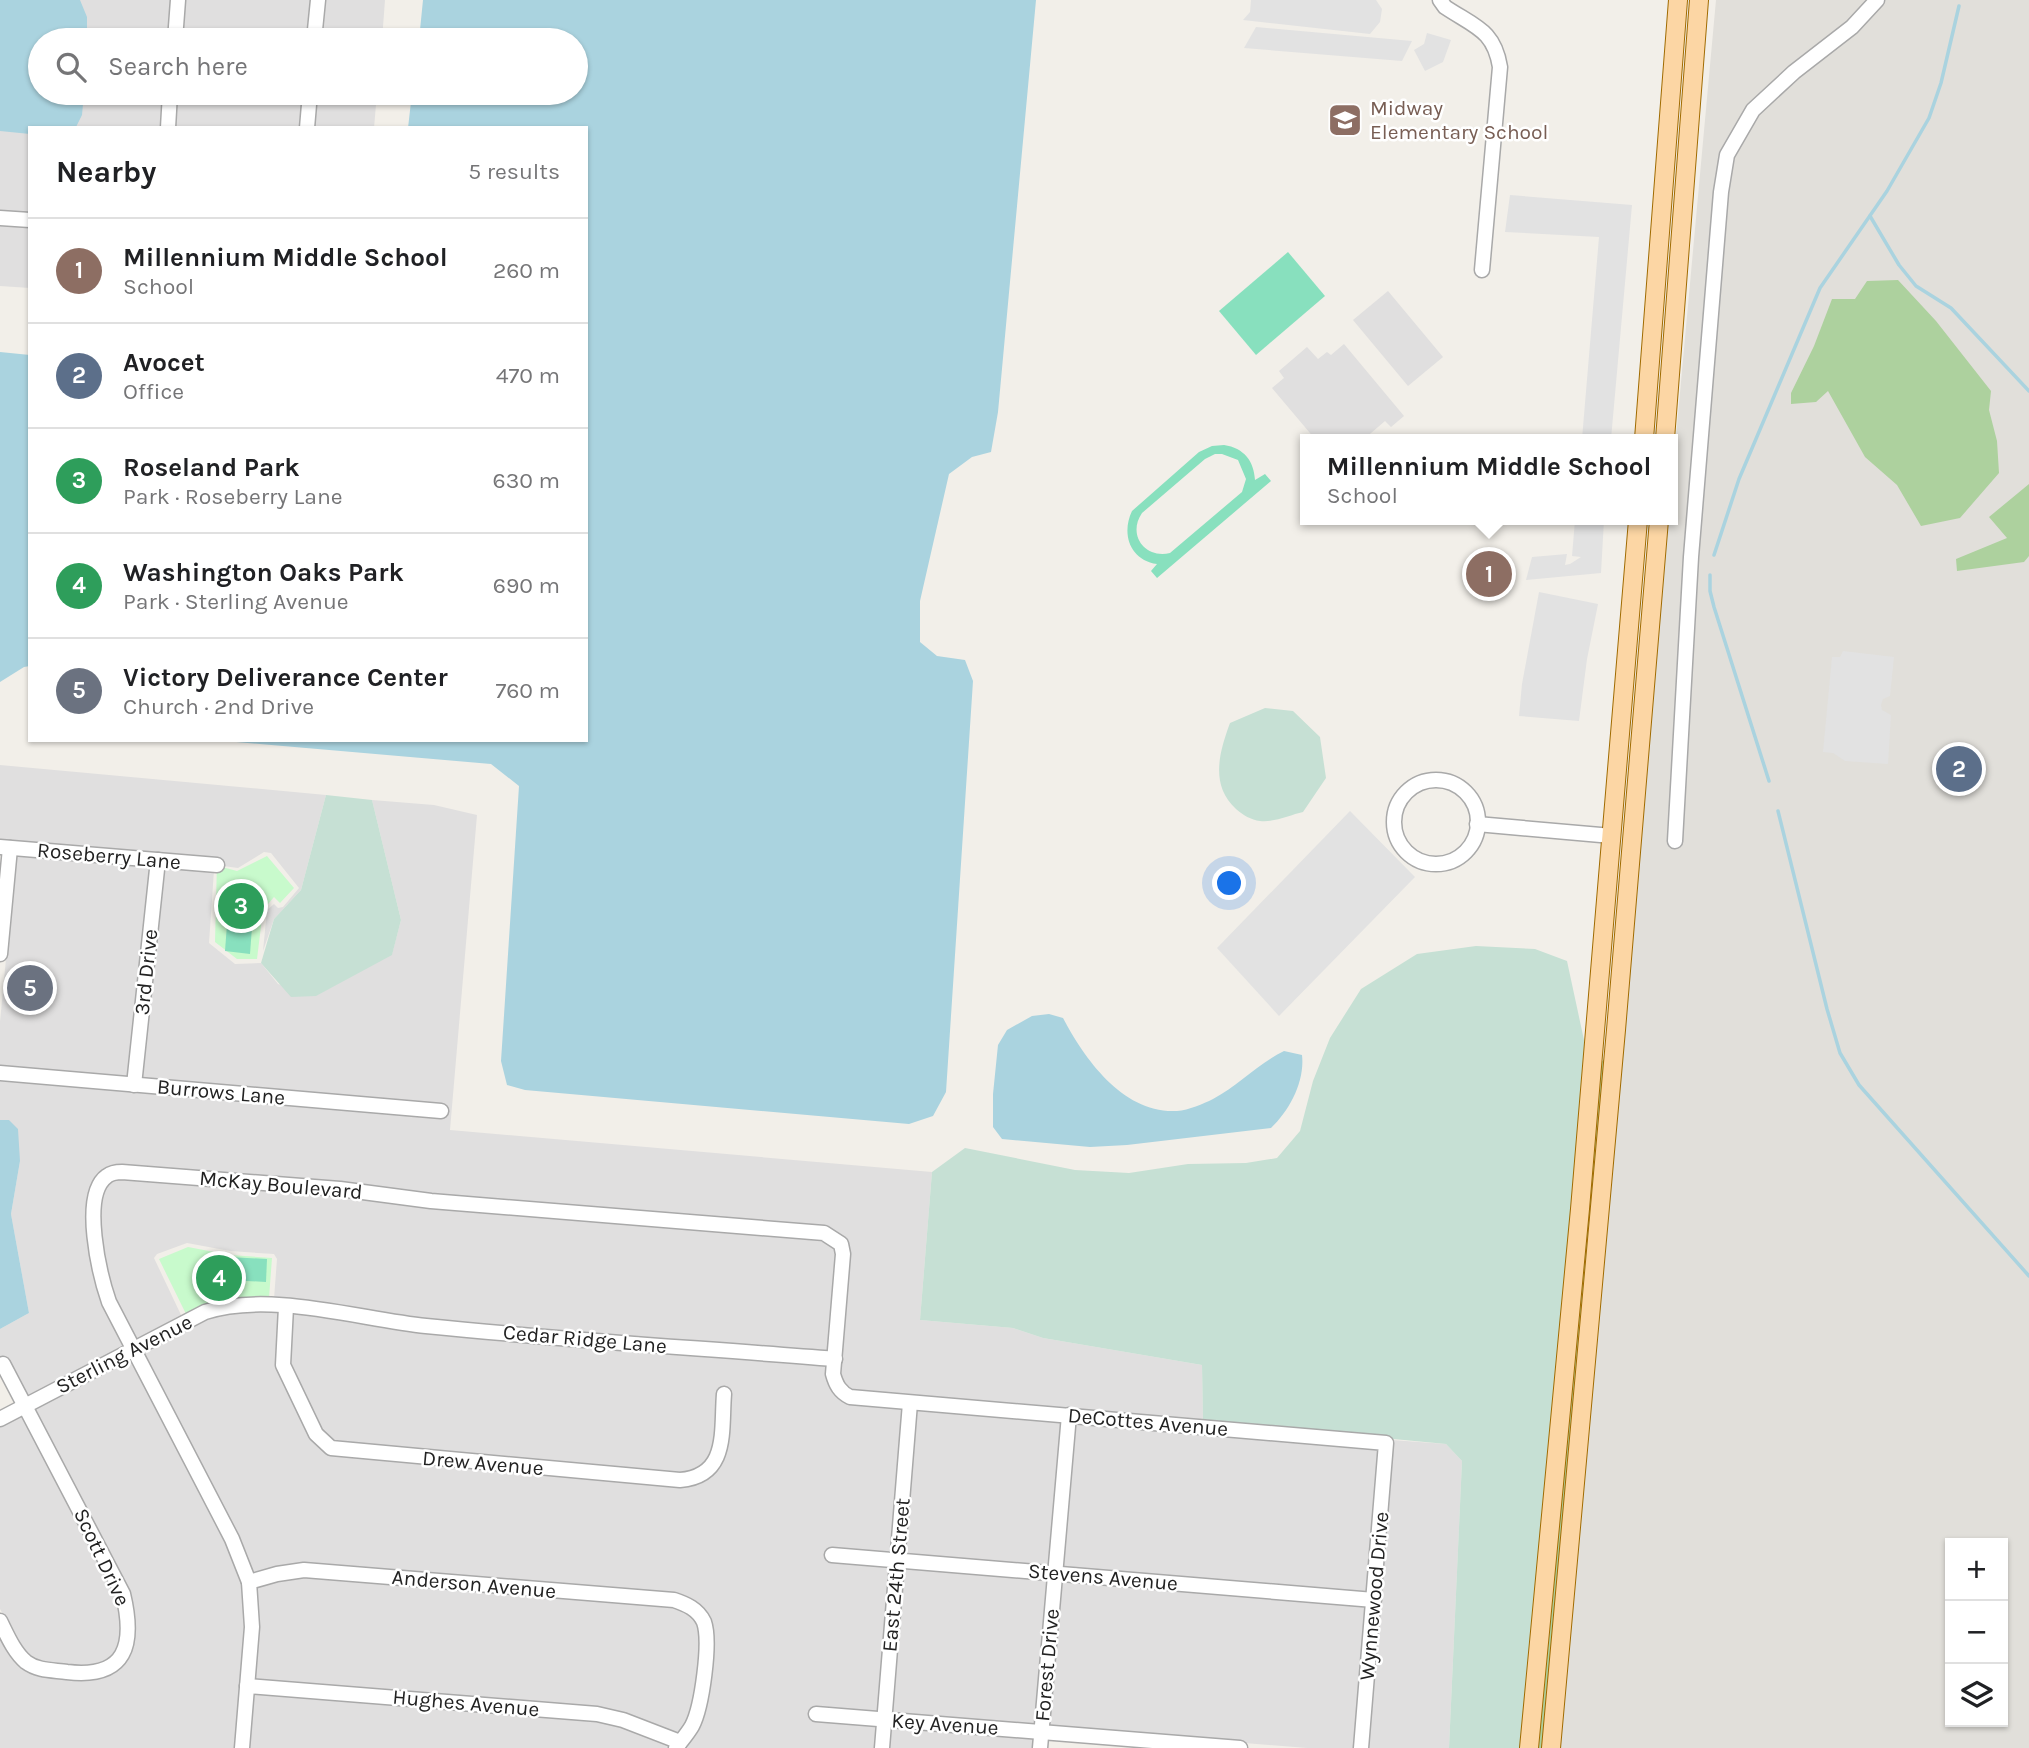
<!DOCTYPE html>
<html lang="en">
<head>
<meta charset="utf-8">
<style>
  :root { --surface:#fff; --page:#f6f6f6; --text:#202124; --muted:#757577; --line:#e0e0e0; --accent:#db2777 }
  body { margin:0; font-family:Karla,sans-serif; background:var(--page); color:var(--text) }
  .controls { position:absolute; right:21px; bottom:21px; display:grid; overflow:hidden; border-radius:0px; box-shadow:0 2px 5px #0004 }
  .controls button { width:63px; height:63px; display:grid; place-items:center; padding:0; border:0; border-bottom:2px solid var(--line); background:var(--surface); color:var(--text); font:35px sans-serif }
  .you { position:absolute; left:1230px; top:884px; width:24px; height:24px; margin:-18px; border:5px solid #fff; border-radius:50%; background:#1a73e8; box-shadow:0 0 0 10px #1a73e833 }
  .badge { display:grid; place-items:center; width:46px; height:46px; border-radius:50%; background:var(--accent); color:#fff; font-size:23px; font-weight:700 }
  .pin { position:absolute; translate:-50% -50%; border:4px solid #fff; box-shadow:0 2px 7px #0006 }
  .popup { position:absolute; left:1300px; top:434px; width:378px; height:91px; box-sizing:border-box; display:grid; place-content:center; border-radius:0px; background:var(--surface); filter:drop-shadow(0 2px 5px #0005); font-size:23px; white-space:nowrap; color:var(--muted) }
  .popup b { font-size:26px; color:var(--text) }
  .popup::after { content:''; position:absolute; left:50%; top:100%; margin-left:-14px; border:14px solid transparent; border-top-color:var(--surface) }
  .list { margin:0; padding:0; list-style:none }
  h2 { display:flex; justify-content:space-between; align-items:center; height:91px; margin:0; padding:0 28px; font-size:30px }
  h2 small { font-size:23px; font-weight:400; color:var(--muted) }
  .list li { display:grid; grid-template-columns:46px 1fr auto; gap:21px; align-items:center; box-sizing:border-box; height:105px; padding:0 28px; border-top:2px solid var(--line) }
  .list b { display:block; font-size:26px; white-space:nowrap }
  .list p { margin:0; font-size:23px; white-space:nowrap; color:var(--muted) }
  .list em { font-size:23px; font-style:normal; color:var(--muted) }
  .icon { flex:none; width:38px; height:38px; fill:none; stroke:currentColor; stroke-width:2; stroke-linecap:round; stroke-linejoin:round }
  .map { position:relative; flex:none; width:2029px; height:1748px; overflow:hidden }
  .search { position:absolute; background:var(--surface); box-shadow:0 2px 5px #0004; left:28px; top:28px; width:560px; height:77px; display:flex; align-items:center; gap:18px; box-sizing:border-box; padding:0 24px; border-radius:38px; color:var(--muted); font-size:26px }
  .panel { position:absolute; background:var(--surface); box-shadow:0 2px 5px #0004; left:28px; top:126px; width:560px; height:616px; border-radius:0px }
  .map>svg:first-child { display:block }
  .residential { fill:#e0dfdf }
  .airport { fill:#e1dfda; fill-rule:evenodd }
  .forest { fill:#add19e }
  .wetland { fill:#c6e0d4 }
  .park { fill:#c8facc }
  .pitch { fill:#88e0be; fill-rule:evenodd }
  .parking { fill:#e2e2e2 }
  .water { fill:#aad3df }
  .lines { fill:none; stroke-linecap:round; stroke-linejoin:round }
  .stream { stroke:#aad3df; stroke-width:3.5 }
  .minor-casing { stroke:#a9a9a9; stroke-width:17 }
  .major-casing { stroke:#a06b00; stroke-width:20 }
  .minor { stroke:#fff; stroke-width:14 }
  .major { stroke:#fcd6a4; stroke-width:18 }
  .labels { text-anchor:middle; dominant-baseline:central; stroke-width:5; stroke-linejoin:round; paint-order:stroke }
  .education-label { font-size:21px; fill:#785e54; stroke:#fff; text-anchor:start }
  .street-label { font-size:21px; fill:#222; stroke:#fff }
</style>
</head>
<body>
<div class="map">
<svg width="2029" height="1748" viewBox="0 0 2029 1748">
  <rect width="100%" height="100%" fill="#f2efe9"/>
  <g class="residential">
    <polygon points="0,0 385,0 382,40 40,40 40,93 377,93 374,128 30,128 30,288 0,286"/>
    <polygon points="1388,291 1443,357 1408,386 1353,320"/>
    <polygon points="1344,344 1404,416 1391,427 1385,421 1364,439 1315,439 1272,388 1284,378 1279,371 1307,347 1318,359 1327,352 1331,355"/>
    <polygon points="0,765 326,795 301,890 274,919 263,951 267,910 274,904 278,908 283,907 299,888 271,853 264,852 238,868 223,866 223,860 0,841"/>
    <polygon points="372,800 434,805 477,815 450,1130 932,1172 920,1320 1013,1328 1043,1338 1202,1365 1203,1421 862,1394 846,1389 840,1373 849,1254 845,1240 826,1228 103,1172 95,1179 89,1194 87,1211 94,1278 101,1299 126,1346 28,1397 6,1357 0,1359 0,1329 29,1313 11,1214 20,1161 9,1120 0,1120 0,1079 446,1117 447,1106 141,1080 164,865 214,870 209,943 235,964 261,963 278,984 315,996 392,954 401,920"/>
    <polygon points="16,854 152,864 129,1079 0,1068 0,1022"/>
    <polygon points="123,1177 822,1238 835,1247 837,1255 829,1353 425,1321 274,1299 277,1259 274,1254 230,1251 187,1243 157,1254 154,1258 182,1317 136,1340 115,1300 106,1276 99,1211 101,1196 111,1180"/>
    <polygon points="241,1310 279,1312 277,1365 280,1377 317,1444 693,1484 705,1480 715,1473 721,1463 725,1451 730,1389 718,1388 713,1449 710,1458 699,1470 680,1474 334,1443 322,1431 289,1364 291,1313 828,1364 830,1385 904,1408 891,1555 827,1550 825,1560 890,1565 878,1714 811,1709 810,1719 877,1725 876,1748 684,1748 698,1727 706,1707 709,1687 705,1610 700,1604 305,1565 253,1576 142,1350 207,1317"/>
    <polygon points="131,1356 227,1541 242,1584 246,1627 235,1748 0,1748 0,1633 12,1655 98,1678 115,1672 128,1658 134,1636 134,1614 129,1593 34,1407"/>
    <polygon points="916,1409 1062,1420 1048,1566 903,1556"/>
    <polygon points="23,1413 117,1595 122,1614 121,1634 116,1654 107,1664 95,1667 42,1664 31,1658 22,1648 0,1609 0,1425"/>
    <polygon points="1074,1421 1379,1448 1368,1594 1061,1567"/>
    <polygon points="1392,1440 1446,1444 1462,1461 1449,1748 1367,1748"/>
    <polygon points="902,1566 1048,1577 1036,1726 891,1715"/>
    <polygon points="304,1576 672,1606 692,1615 698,1624 700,1635 697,1686 687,1723 678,1736 625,1715 253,1681 258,1628 255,1586 279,1579"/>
    <polygon points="1060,1578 1368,1605 1355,1748 1307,1748 1048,1727"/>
    <polygon points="252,1692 596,1719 621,1725 671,1745 669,1748 248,1748"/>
    <polygon points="890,1725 1035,1737 1034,1748 888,1748"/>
  </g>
  <path class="airport" d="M1716,0H2029V1748H1558L1636,847L1668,520H1673V469ZM1950,1543H2003V1722H1950Z"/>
  <g class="forest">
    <polygon points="1898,280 1936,321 1991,391 1989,410 1997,441 1999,473 1960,518 1921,526 1897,485 1865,457 1828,391 1816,402 1791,404 1791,393 1814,346 1832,299 1855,299 1867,281"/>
    <polygon points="2029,484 2029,556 2024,562 1957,571 1956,559 2007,538 1989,517"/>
    <polygon points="1609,1055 1544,1748 1536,1748 1599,1064"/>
  </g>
  <g class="wetland">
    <path d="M1265,708L1293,711L1320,737L1326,778L1303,812C1290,815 1272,823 1260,821C1251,820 1243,815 1236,809C1210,785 1219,753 1230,723Z"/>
    <polygon points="326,795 372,800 401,920 392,955 316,996 291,997 261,963 274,919 301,890"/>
    <polygon points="1476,946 1535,949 1567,961 1587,1054 1523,1748 1449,1748 1462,1461 1446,1444 1203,1421 1202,1365 1043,1338 1013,1328 920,1320 932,1172 965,1148 1075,1170 1129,1173 1188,1164 1246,1163 1277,1158 1300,1131 1313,1081 1330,1038 1361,989 1417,954"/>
  </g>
  <g class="park">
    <polygon points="267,856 294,888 280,903 274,897 263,910 257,959 237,959 215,942 217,862 222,867 237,871"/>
    <polygon points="188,1247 230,1255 272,1258 269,1298 223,1298 186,1314 159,1259"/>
  </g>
  <g class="pitch">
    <polygon points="1288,252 1325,296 1256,355 1219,311"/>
    <path d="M1224,445C1244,448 1254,461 1255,480L1265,474L1271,481L1157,578L1151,571L1157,564C1130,560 1121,534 1132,511L1199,452L1212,446ZM1215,454H1222L1238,460L1246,479L1242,492L1170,553C1145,559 1127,535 1142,513L1205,459Z"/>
    <polygon points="228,911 253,913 250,954 225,951"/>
    <polygon points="229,1257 267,1259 266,1282 228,1280"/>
  </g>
  <g class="parking">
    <polygon points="1251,0 1376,0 1382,9 1380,22 1370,34 1243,20 1250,12"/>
    <polygon points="1256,27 1412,41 1402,61 1244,48"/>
    <polygon points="1427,33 1451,40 1443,62 1425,71 1414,50 1424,44"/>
    <polygon points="1510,195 1632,205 1611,439 1582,439 1599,237 1505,232"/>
    <polygon points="1575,520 1604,520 1601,573 1526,580 1532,557 1567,554 1565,565 1570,564 1581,557 1572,556"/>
    <polygon points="1539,592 1598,604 1587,659 1579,721 1519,716 1522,684"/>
    <polygon points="1843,651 1894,657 1890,696 1883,699 1881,705 1882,710 1891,715 1888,764 1845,761 1833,753 1823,752 1832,657 1840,657"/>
    <polygon points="1350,811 1415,877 1279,1016 1217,948"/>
  </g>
  <g class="water">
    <polygon points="0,0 80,0 87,17 87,40 40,40 40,93 84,93 82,115 76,127 30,128 30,134 0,131"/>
    <polygon points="423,0 1036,0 998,412 991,452 972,457 949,474 920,601 920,642 937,656 965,660 973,681 946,1092 933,1116 909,1124 525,1090 507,1085 501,1061 519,786 491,764 214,740 586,740 586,128 408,128 412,93 576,93 576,40 419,40"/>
    <polygon points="0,352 30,355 30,666 24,667 0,682"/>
    <path d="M1049,1014L1063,1018C1085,1060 1124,1114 1177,1111C1189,1110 1203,1104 1213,1099C1238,1086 1258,1064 1284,1051L1302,1055C1305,1081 1290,1110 1271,1128L1127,1145L1090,1147L1002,1139L993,1127V1094L998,1045L1007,1030L1032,1016Z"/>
    <polygon points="0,1120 9,1120 18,1129 20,1161 11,1214 29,1313 0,1329"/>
  </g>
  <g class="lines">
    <g class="stream">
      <polyline points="1870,216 1899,265 1916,286 1951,308 2029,391"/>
      <polyline points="1714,555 1739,479 1820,288 1887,191 1929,118 1941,83 1959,6"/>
      <polyline points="1710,575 1710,591 1714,607 1769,781"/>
      <polyline points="1778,811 1827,1009 1840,1053 1859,1085 2029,1276"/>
    </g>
    <g class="minor-casing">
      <g id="minor">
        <path d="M1440,0L1445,7C1475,27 1494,30 1500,67L1482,270"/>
        <polyline points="175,40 178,0"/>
        <polyline points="314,40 318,0"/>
        <polyline points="168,128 170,93"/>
        <polyline points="307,128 310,93"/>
        <polyline points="0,218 30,220"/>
        <circle cx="1436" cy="822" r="42"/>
        <polyline points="1477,824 1612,836"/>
        <polyline points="1675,841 1691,557 1721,192 1727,155 1753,110 1794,72 1852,27 1877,0"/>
        <polyline points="0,847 217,865"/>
        <polyline points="0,954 10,848"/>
        <polyline points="0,1073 441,1111"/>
        <polyline points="134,1085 158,860"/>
        <path d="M286,1307L283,1365L316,1434L331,1448L680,1480C729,1476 721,1431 724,1394"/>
        <path d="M0,1419L205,1312C269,1291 359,1319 426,1326C562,1340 699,1348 835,1359"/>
        <polyline points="832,1555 1374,1600"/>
        <path d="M249,1582L277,1574L304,1570L674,1600C686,1604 698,1609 704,1622C711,1642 702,1707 692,1726C688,1733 681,1741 676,1748"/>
        <path d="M0,1621C7,1635 14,1652 26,1662C38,1671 53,1670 67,1672C127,1679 135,1644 123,1594L3,1364"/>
        <polyline points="247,1686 597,1714 623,1720 680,1742"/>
        <polyline points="816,1714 1240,1748"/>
        <path d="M242,1748L252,1627L249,1582L232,1539L109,1302C100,1276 80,1195 107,1176C111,1173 117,1172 122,1172L340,1189L431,1201L824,1233L841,1244L843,1254L833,1374C836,1385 840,1392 850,1397L1386,1443L1361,1748"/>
        <polyline points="882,1748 910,1403"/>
        <polyline points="1040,1748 1069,1415"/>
      </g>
    </g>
    <g class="major-casing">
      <g id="major">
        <polyline points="1644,439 1678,0"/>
        <polyline points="1665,439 1699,0"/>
        <polyline points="1529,1748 1580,1209 1638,520"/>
        <polyline points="1551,1748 1616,1030 1659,520"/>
      </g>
    </g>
    <use href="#minor" class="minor"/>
    <use href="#major" class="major"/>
  </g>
  <defs>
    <g id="school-square" transform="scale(1.75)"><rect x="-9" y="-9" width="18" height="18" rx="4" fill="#8d6e63" stroke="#fff"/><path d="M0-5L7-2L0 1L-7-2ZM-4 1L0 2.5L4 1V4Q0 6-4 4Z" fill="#fff"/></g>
  </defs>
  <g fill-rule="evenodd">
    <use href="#school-square" x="1345" y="120"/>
  </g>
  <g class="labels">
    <g class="education-label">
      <text x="1370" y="108">Midway<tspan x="1370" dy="24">Elementary School</tspan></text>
    </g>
    <g class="street-label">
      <text transform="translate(109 856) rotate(5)">Roseberry Lane</text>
      <text transform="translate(146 972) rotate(-84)">3rd Drive</text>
      <text transform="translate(221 1092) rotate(5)">Burrows Lane</text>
      <text transform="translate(281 1185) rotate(5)">McKay Boulevard</text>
      <text transform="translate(585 1339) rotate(5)">Cedar Ridge Lane</text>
      <text transform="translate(124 1354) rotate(-27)">Sterling Avenue</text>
      <text transform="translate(1148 1422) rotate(5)">DeCottes Avenue</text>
      <text transform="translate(483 1463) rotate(5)">Drew Avenue</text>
      <text transform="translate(102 1557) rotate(65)">Scott Drive</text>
      <text transform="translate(896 1575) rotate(-85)">East 24th Street</text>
      <text transform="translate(1103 1577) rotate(5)">Stevens Avenue</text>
      <text transform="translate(474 1584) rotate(5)">Anderson Avenue</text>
      <text transform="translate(1374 1596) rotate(-85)">Wynnewood Drive</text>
      <text transform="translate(1047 1665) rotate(-85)">Forest Drive</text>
      <text transform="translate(466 1703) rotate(5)">Hughes Avenue</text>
      <text transform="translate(945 1724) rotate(4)">Key Avenue</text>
    </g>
  </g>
</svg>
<div class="controls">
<button>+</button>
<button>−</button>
<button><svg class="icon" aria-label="layers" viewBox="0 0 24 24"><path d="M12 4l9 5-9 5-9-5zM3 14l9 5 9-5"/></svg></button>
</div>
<div class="you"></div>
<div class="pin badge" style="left:1489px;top:574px;background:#8d6e63">1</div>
<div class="popup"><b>Millennium Middle School</b>School</div>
<div class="pin badge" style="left:1959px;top:769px;background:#5c6f8a">2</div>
<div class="pin badge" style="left:241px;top:906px;background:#2e9e5b">3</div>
<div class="pin badge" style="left:219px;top:1278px;background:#2e9e5b">4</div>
<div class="pin badge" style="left:30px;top:988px;background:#6b7280">5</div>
<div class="search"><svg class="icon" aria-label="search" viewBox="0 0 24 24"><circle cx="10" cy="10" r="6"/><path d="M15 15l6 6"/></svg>Search here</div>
<section class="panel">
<h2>Nearby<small>5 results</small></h2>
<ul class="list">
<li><span class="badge" style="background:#8d6e63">1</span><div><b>Millennium Middle School</b><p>School</p></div><em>260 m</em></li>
<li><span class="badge" style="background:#5c6f8a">2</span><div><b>Avocet</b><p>Office</p></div><em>470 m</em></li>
<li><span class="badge" style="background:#2e9e5b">3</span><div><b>Roseland Park</b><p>Park · Roseberry Lane</p></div><em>630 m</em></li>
<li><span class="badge" style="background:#2e9e5b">4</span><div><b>Washington Oaks Park</b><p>Park · Sterling Avenue</p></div><em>690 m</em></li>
<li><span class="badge" style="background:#6b7280">5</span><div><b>Victory Deliverance Center</b><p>Church · 2nd Drive</p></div><em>760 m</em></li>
</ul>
</section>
</div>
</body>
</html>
